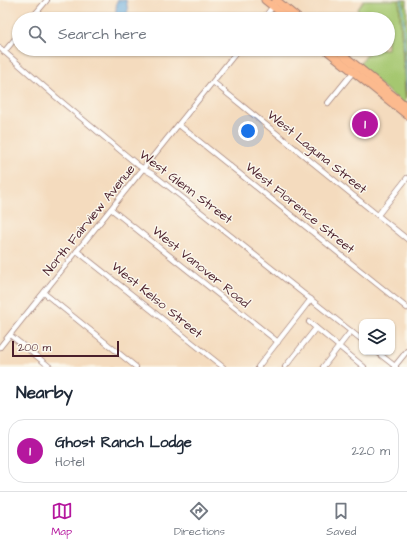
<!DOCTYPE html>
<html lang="en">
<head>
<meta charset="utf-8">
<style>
  :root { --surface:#fff; --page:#f6f6f7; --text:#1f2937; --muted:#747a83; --line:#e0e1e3; --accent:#b5179e }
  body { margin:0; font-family:"Architects Daughter",sans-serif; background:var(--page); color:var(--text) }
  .controls { position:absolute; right:12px; bottom:12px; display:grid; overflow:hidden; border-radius:8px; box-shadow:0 1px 3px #0004 }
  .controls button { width:36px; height:36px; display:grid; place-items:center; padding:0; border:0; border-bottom:1px solid var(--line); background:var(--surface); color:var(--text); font:20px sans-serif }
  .scale { position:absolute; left:12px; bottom:10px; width:107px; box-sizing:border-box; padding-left:4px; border:2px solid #4a1f2b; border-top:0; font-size:11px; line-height:14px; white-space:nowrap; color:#4a1f2b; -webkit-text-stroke:3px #fbf7ec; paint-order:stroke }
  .you { position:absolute; left:248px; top:131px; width:14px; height:14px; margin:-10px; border:3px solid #fff; border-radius:50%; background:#1a73e8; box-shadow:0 0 0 6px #1a73e833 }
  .badge { display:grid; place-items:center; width:26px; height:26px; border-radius:50%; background:var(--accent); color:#fff; font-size:13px; font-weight:700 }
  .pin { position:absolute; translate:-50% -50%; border:2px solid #fff; box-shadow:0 1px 4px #0006 }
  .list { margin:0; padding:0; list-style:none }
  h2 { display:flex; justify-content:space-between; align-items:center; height:52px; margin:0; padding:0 16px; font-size:17px }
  h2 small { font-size:13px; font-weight:400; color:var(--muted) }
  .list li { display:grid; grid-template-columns:26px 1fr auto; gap:12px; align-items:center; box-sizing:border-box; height:64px; margin:0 8px 8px; padding:0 8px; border:1px solid var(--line); border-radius:16px }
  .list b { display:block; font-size:15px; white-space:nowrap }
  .list p { margin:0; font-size:13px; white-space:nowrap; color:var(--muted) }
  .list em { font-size:13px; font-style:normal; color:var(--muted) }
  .icon { flex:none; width:22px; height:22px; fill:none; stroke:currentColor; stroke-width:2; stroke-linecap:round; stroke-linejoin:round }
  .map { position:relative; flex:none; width:407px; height:367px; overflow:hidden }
  .search { position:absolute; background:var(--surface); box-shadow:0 1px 3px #0004; left:12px; right:12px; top:12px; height:44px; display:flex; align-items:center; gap:10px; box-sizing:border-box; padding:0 14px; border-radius:22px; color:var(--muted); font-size:15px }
  .sheet { height:124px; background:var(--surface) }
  nav { display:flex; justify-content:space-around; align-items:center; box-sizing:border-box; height:56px; border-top:1px solid var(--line); background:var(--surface); font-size:11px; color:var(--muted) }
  nav a { display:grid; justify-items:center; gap:2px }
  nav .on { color:var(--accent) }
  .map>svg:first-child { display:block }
  .green { fill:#a5c770; stroke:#78734e }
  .cemetery { fill:url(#cemetery-stones); stroke:#78734e }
  .water { fill:#68aadc; stroke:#596484 }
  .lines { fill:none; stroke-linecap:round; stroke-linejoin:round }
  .stream { stroke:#68aadc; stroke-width:1 }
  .minor-casing { stroke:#9f7d74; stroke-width:6 }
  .highway-casing { stroke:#9f7d74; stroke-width:9 }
  .minor { stroke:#fff; stroke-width:4.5 }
  .highway { stroke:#fcba8e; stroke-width:7 }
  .labels { text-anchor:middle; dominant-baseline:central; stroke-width:3; stroke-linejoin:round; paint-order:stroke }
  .street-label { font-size:13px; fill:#4a1f2b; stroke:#fbf7ec }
</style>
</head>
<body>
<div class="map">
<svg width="407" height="367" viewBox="0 0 407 367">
  <defs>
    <pattern id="cemetery-stones" width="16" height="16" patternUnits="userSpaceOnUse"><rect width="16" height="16" fill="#a5c770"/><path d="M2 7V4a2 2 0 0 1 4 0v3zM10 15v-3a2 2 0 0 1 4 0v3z" fill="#90aa61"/></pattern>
  </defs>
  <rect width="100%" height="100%" fill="#fbf7ec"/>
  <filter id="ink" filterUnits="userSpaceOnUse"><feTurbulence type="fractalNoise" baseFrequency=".025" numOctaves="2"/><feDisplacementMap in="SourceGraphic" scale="8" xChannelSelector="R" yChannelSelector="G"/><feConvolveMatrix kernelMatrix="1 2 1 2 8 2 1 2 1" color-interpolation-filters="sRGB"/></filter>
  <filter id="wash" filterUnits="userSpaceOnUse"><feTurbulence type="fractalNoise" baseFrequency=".012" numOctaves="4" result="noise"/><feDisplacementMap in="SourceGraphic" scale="16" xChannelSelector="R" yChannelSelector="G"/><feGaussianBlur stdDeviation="0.9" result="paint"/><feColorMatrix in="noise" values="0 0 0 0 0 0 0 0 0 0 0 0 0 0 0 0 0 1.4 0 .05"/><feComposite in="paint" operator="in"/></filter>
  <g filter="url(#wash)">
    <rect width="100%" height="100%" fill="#f4dbbe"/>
    <polygon class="green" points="364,0 399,0 406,106 358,66 371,49 388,49 388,19 368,19 357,10"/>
    <polygon class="cemetery" points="399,0 407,0 407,97 406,97"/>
    <path class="water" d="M117,0H126C128,11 131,19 116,19L115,18Z"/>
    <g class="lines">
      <polyline class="stream" points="402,0 407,91"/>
    </g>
  </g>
  <g filter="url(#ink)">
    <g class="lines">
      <g class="minor-casing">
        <g id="minor">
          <polyline points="31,19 47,0"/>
          <polyline points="263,19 274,5"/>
          <polyline points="0,48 56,97 139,166 154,175 362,340"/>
          <polyline points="4,52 19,34"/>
          <polyline points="213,82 407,239"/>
          <polyline points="328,103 354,71"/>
          <polyline points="179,125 407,308"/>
          <polyline points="111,209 278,342"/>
          <polyline points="378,215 407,178"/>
          <polyline points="77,251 223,367"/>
          <polyline points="44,293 136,367"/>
          <polyline points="309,322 364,367"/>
          <polyline points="10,335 50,367"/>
          <polyline points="0,347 239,49"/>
          <polyline points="377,352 396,367"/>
          <polyline points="258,367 311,299"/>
          <polyline points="285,367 316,328"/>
          <polyline points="323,367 351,331"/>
          <polyline points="394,367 407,351"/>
        </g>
      </g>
      <g class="highway-casing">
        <g id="highway">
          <polyline points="265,0 289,19"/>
          <polyline points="276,0 299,19"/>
          <polyline points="325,49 407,115"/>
          <polyline points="336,49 407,107"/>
        </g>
      </g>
      <use href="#minor" class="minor"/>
      <use href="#highway" class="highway"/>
    </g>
  </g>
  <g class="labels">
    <g class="street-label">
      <text transform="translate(317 152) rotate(39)">West Laguna Street</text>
      <text transform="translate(186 187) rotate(37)">West Glenn Street</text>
      <text transform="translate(300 208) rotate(39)">West Florence Street</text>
      <text transform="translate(89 220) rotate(-51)">North Fairview Avenue</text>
      <text transform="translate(201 267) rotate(39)">West Vanover Road</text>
      <text transform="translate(157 300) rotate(39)">West Kelso Street</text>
    </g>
  </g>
</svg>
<div class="controls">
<button><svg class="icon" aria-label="layers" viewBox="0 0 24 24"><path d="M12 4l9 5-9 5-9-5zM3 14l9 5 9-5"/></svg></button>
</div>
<div class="scale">200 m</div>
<div class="you"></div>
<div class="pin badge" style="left:365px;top:124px">1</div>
<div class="search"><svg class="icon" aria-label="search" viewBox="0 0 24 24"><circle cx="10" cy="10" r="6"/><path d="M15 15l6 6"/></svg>Search here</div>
</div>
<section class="sheet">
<h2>Nearby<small></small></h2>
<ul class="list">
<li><span class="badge">1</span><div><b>Ghost Ranch Lodge</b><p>Hotel</p></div><em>220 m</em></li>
</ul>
</section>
<nav>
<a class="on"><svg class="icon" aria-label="map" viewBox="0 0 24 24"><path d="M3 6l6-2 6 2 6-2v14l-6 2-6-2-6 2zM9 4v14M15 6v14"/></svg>Map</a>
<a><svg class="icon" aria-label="directions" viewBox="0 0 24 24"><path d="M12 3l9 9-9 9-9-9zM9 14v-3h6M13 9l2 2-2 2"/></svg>Directions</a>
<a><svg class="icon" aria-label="saved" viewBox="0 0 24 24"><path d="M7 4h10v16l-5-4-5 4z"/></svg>Saved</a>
</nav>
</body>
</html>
